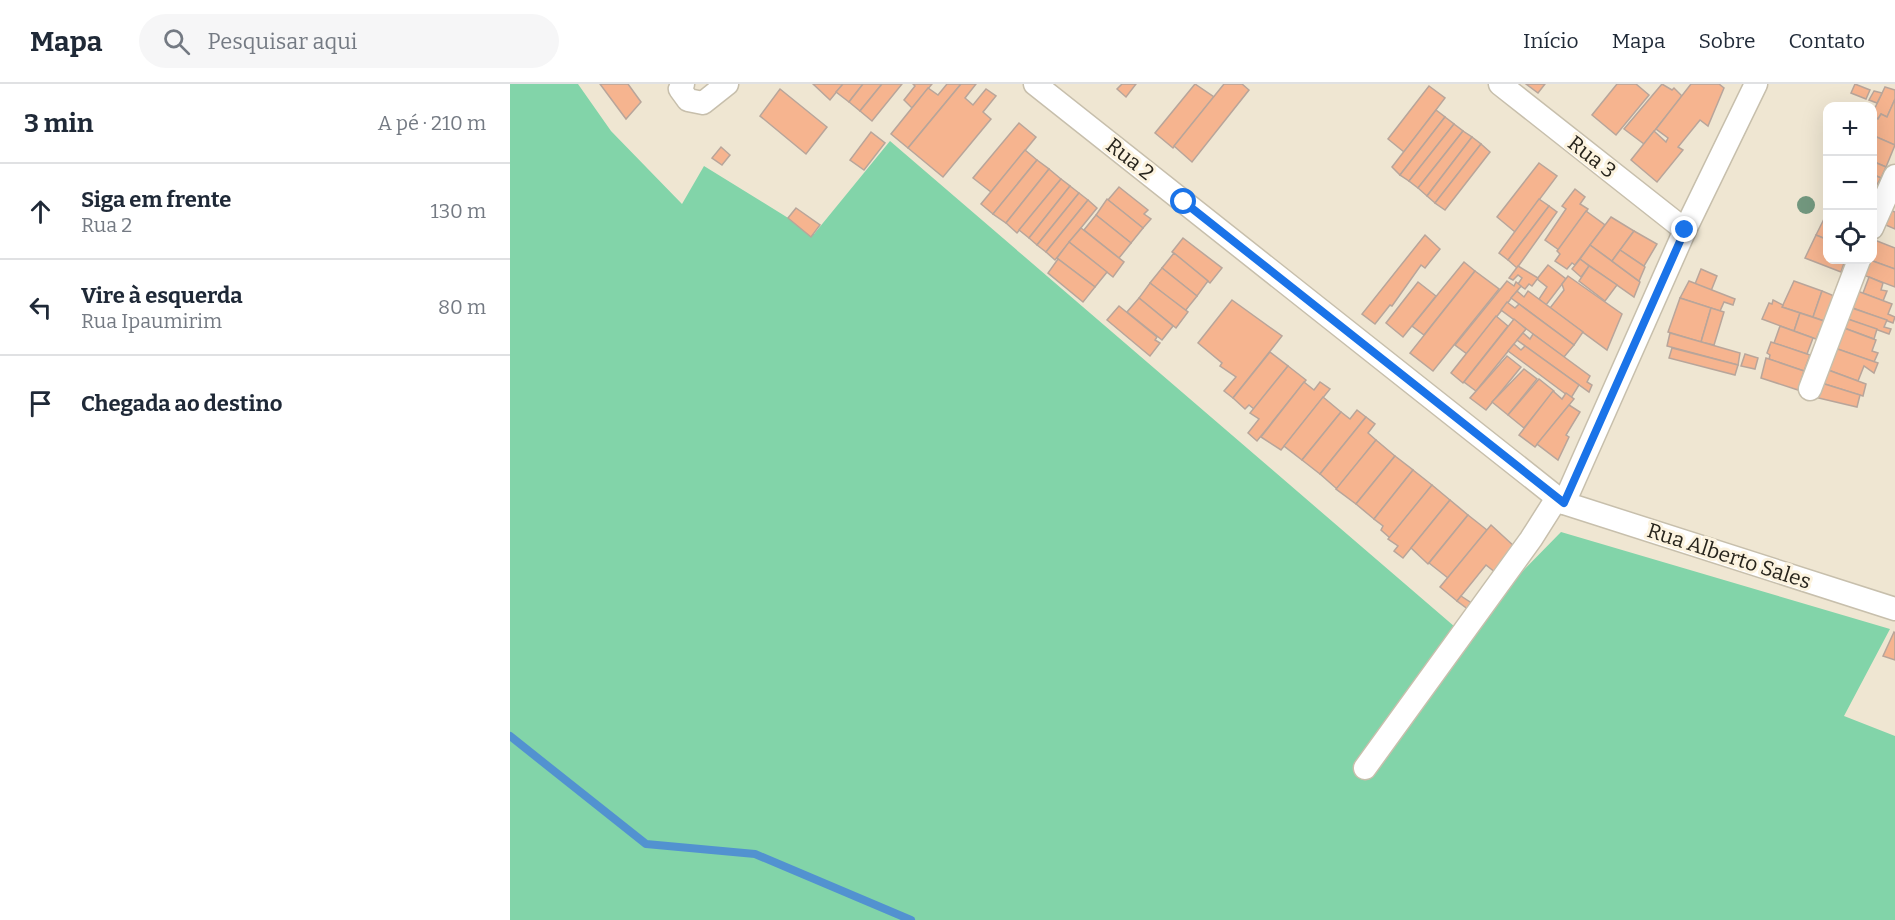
<!DOCTYPE html>
<html lang="pt">
<head>
<meta charset="utf-8">
<style>
  :root { --surface:#fff; --page:#f6f6f7; --text:#1f2937; --muted:#747a83; --line:#e0e1e3 }
  body { margin:0; font-family:Bitter,serif; background:var(--page); color:var(--text) }
  .controls { position:absolute; right:18px; top:18px; display:grid; overflow:hidden; border-radius:12px; box-shadow:0 6px 24px #0002 }
  .controls button { width:54px; height:54px; display:grid; place-items:center; padding:0; border:0; border-bottom:2px solid var(--line); background:var(--surface); color:var(--text); font:30px sans-serif }
  .stop { position:absolute; width:18px; height:18px; margin:-14px; border:4px solid #1a73e8; border-radius:50%; background:#fff }
  .stop.end { background:#1a73e8; border-color:#fff; box-shadow:0 2px 6px #0008 }
  .list { margin:0; padding:0; list-style:none }
  h2 { display:flex; justify-content:space-between; align-items:center; height:78px; margin:0; padding:0 24px; font-size:26px }
  h2 small { font-size:20px; font-weight:400; color:var(--muted) }
  .list li { display:grid; grid-template-columns:39px 1fr auto; gap:18px; align-items:center; box-sizing:border-box; height:96px; padding:0 24px; border-top:2px solid var(--line) }
  .list b { display:block; font-size:22px; white-space:nowrap }
  .list p { margin:0; font-size:20px; white-space:nowrap; color:var(--muted) }
  .list em { font-size:20px; font-style:normal; color:var(--muted) }
  .icon { flex:none; width:33px; height:33px; fill:none; stroke:currentColor; stroke-width:2; stroke-linecap:round; stroke-linejoin:round }
  .map { position:relative; flex:none; width:1385px; height:836px; overflow:hidden }
  header { display:flex; align-items:center; gap:36px; box-sizing:border-box; height:84px; padding:0 30px; background:var(--surface); border-bottom:2px solid var(--line) }
  header strong { font-size:28px }
  nav { display:flex; gap:33px; margin-inline-start:auto; font-size:21px }
  .search { width:420px; height:54px; background:var(--page); display:flex; align-items:center; gap:15px; box-sizing:border-box; padding:0 21px; border-radius:33px; color:var(--muted); font-size:22px }
  main { display:flex }
  aside { flex:1; background:var(--surface) }
  .map>svg:first-child { display:block }
  .green { fill:#82d4a9 }
  .lines { fill:none; stroke-linecap:round; stroke-linejoin:round }
  .stream { stroke:#5292d0; stroke-width:8 }
  .building { fill:#f6b48f; stroke:#b8a59a; stroke-width:1.5 }
  .minor-casing { stroke:#c7bfac; stroke-width:25 }
  .minor { stroke:#fff; stroke-width:22 }
  .tree { fill:#72977e }
  .route { stroke:#1a73e8; stroke-width:8 }
  .labels { text-anchor:middle; dominant-baseline:central; stroke-width:6; stroke-linejoin:round; paint-order:stroke }
  .street-label { font-size:21px; fill:#27241c; stroke:#fcf3df }
</style>
</head>
<body>
<header>
<strong>Mapa</strong>
<div class="search"><svg class="icon" aria-label="search" viewBox="0 0 24 24"><circle cx="10" cy="10" r="6"/><path d="M15 15l6 6"/></svg>Pesquisar aqui</div>
<nav><a>Início</a><a>Mapa</a><a>Sobre</a><a>Contato</a></nav>
</header>
<main>
<aside>
<h2>3 min<small>A pé · 210 m</small></h2>
<ul class="list">
<li><svg class="icon" aria-label="ahead" viewBox="0 0 24 24"><path d="M12 20V5M6 11l6-6 6 6"/></svg><div><b>Siga em frente</b><p>Rua 2</p></div><em>130 m</em></li>
<li><svg class="icon" aria-label="left" viewBox="0 0 24 24"><path d="M17 20v-9H6M10 6l-5 5 5 5"/></svg><div><b>Vire à esquerda</b><p>Rua Ipaumirim</p></div><em>80 m</em></li>
<li><svg class="icon" aria-label="arrive" viewBox="0 0 24 24"><path d="M6 21V4h12l-3 4 3 4H6"/></svg><div><b>Chegada ao destino</b></div></li>
</ul>
</aside>
<div class="map">
<svg width="1385" height="836" viewBox="0 0 1385 836">
  <rect width="100%" height="100%" fill="#efe6d2"/>
  <polygon class="green" points="0,0 68,0 101,47 172,120 194,82 304,150 380,57 952,549 1051,448 1380,545 1334,632 1385,652 1385,836 0,836"/>
  <g class="lines">
    <polyline class="stream" points="0,652 136,760 245,770 401,836"/>
  </g>
  <g class="building">
    <polygon points="90,0 118,0 131,18 116,35"/>
    <polygon points="303,0 333,0 320,16"/>
    <polygon points="333,0 353,0 339,18 326,8"/>
    <polygon points="353,0 372,0 350,27 339,18"/>
    <polygon points="372,0 392,0 362,37 350,27"/>
    <polygon points="403,0 422,0 402,24 394,16 405,2"/>
    <polygon points="437,0 451,0 398,64 381,50 418,4 428,11"/>
    <polygon points="451,0 466,0 455,14 463,21 476,5 486,12 473,28 481,35 433,93 398,64"/>
    <polygon points="612,0 626,0 616,13 607,5"/>
    <polygon points="685,0 704,13 663,64 645,49"/>
    <polygon points="714,0 732,0 739,6 682,78 664,62"/>
    <polygon points="1016,0 1035,0 1028,9"/>
    <polygon points="1107,0 1126,0 1139,11 1106,51 1082,31"/>
    <polygon points="1152,0 1162,6 1164,4 1172,12 1134,60 1114,45"/>
    <polygon points="1181,0 1209,0 1214,4 1198,42 1190,36 1168,63 1173,66 1147,98 1121,76 1144,47 1156,58 1158,54 1146,45"/>
    <polygon points="1345,0 1360,6 1356,15 1341,9"/>
    <polygon points="919,2 935,14 894,68 878,55"/>
    <polygon points="1375,3 1385,6 1385,15 1377,33 1371,30 1368,35 1362,30"/>
    <polygon points="270,5 317,43 296,70 250,32"/>
    <polygon points="1364,7 1372,9 1367,19 1359,16"/>
    <polygon points="1385,15 1385,61 1362,51 1362,32 1368,35 1371,30 1377,33"/>
    <polygon points="926,26 935,33 890,91 882,83"/>
    <polygon points="935,33 944,40 899,97 890,91"/>
    <polygon points="509,39 526,53 481,108 463,94"/>
    <polygon points="944,40 953,47 908,104 899,97"/>
    <polygon points="953,47 962,53 917,112 908,104"/>
    <polygon points="361,48 375,59 354,86 340,76"/>
    <polygon points="1362,51 1385,61 1376,83 1362,77"/>
    <polygon points="962,53 971,60 925,119 917,112"/>
    <polygon points="971,60 980,68 935,126 925,119"/>
    <polygon points="211,63 220,71 212,81 202,74"/>
    <polygon points="515,66 527,76 483,130 471,120"/>
    <polygon points="527,76 539,85 496,139 483,130"/>
    <polygon points="1362,77 1376,83 1371,94 1362,90"/>
    <polygon points="1029,79 1047,92 1005,148 987,133"/>
    <polygon points="539,85 551,95 507,149 496,139"/>
    <polygon points="1362,90 1371,94 1365,104 1362,103"/>
    <polygon points="551,95 560,102 519,154 509,146"/>
    <polygon points="560,102 569,109 527,161 519,154"/>
    <polygon points="609,103 638,126 634,130 641,135 633,144 598,116"/>
    <polygon points="1065,105 1075,113 1070,120 1078,125 1049,166 1035,156 1056,125 1052,122"/>
    <polygon points="569,109 578,116 536,168 527,161"/>
    <polygon points="597,115 633,144 621,159 586,131"/>
    <polygon points="1029,115 1039,122 998,176 989,169"/>
    <polygon points="578,116 587,124 545,176 536,168"/>
    <polygon points="1039,122 1047,128 1007,184 998,176"/>
    <polygon points="286,124 310,141 301,153 278,134"/>
    <polygon points="1375,124 1385,128 1385,145 1369,138"/>
    <polygon points="1076,127 1095,141 1065,181 1062,179 1057,185 1045,177 1050,170 1047,167"/>
    <polygon points="586,131 621,159 609,174 574,146"/>
    <polygon points="1101,133 1124,147 1102,177 1080,161"/>
    <polygon points="1314,135 1318,137 1318,156 1306,151"/>
    <polygon points="571,144 614,178 603,193 559,158"/>
    <polygon points="1124,147 1147,160 1134,182 1110,166"/>
    <polygon points="915,151 930,165 915,184 911,181 882,222 880,221 865,240 852,230"/>
    <polygon points="1306,151 1318,156 1318,176 1335,176 1331,188 1295,174"/>
    <polygon points="673,154 712,184 700,199 662,168"/>
    <polygon points="1362,155 1385,164 1385,185 1360,176 1362,176"/>
    <polygon points="559,158 597,188 585,203 547,174"/>
    <polygon points="1080,161 1130,198 1124,213 1070,175"/>
    <polygon points="1110,166 1135,183 1129,197 1102,177"/>
    <polygon points="664,169 698,197 687,212 652,184"/>
    <polygon points="548,175 585,203 573,218 538,189"/>
    <polygon points="1070,175 1079,182 1071,193 1062,185"/>
    <polygon points="1360,176 1385,185 1385,203 1348,189"/>
    <polygon points="954,178 965,187 914,251 902,242"/>
    <polygon points="1038,181 1056,195 1036,221 1029,215 1037,203 1027,195"/>
    <polygon points="1008,182 1028,194 1022,202 1019,200 1015,205 1008,200 1012,194 1008,191 1003,196 999,194"/>
    <polygon points="1079,182 1107,201 1095,217 1069,197"/>
    <polygon points="652,184 687,212 675,227 640,199"/>
    <polygon points="1191,185 1207,192 1201,207 1185,200"/>
    <polygon points="965,187 989,205 923,287 900,269"/>
    <polygon points="1058,192 1112,230 1097,266 1040,224 1054,206 1052,200"/>
    <polygon points="1359,193 1373,199 1371,206 1377,207 1373,217 1353,209"/>
    <polygon points="997,197 1004,202 1006,198 1011,202 957,270 945,261"/>
    <polygon points="1179,197 1225,215 1223,221 1214,218 1210,227 1170,214"/>
    <polygon points="1284,197 1312,207 1303,233 1272,223"/>
    <polygon points="908,198 926,212 893,253 876,239"/>
    <polygon points="640,199 678,228 666,244 629,214"/>
    <polygon points="1342,205 1382,220 1378,230 1385,233 1383,239 1335,221"/>
    <polygon points="1007,207 1014,213 1018,207 1073,248 1064,261 1001,214"/>
    <polygon points="1312,207 1322,211 1324,214 1314,237 1303,233"/>
    <polygon points="629,214 663,242 652,256 617,228"/>
    <polygon points="1170,214 1201,224 1191,258 1158,248"/>
    <polygon points="722,216 772,252 723,314 714,307 726,293 710,282 712,279 688,259"/>
    <polygon points="1263,216 1273,221 1272,223 1290,229 1284,247 1252,235 1259,219 1262,220"/>
    <polygon points="997,218 1005,224 1009,220 1064,261 1054,273 991,226"/>
    <polygon points="1333,221 1377,236 1374,243 1381,245 1379,250 1329,232"/>
    <polygon points="609,222 647,253 645,256 650,259 640,272 597,236"/>
    <polygon points="1201,224 1214,228 1204,261 1191,258"/>
    <polygon points="1290,229 1314,237 1306,255 1284,247"/>
    <polygon points="986,232 998,242 953,299 941,289"/>
    <polygon points="1329,232 1367,245 1364,255 1326,241"/>
    <polygon points="1004,235 1016,245 966,307 954,298"/>
    <polygon points="1326,241 1366,256 1362,267 1368,269 1364,278 1319,262"/>
    <polygon points="1270,242 1303,254 1297,270 1264,259"/>
    <polygon points="1013,249 1020,255 1023,250 1080,292 1077,298 1082,301 1079,308 1007,256"/>
    <polygon points="1160,249 1230,269 1228,281 1157,262"/>
    <polygon points="1261,258 1300,271 1294,287 1259,275 1260,271 1257,269"/>
    <polygon points="1004,260 1011,266 1015,262 1069,301 1061,314 998,267"/>
    <polygon points="1319,262 1368,279 1364,289 1354,282 1348,297 1310,283"/>
    <polygon points="1162,264 1228,281 1225,291 1159,274"/>
    <polygon points="760,268 778,282 744,325 739,321 735,325 723,314"/>
    <polygon points="1235,270 1248,274 1245,285 1231,282"/>
    <polygon points="997,272 1011,283 976,326 960,314"/>
    <polygon points="1256,274 1294,287 1288,306 1251,294"/>
    <polygon points="778,282 796,296 747,357 738,349 749,335 740,329"/>
    <polygon points="1310,283 1356,300 1353,312 1305,297"/>
    <polygon points="1014,285 1027,295 998,331 982,318"/>
    <polygon points="1029,295 1044,307 1014,344 998,331"/>
    <polygon points="1305,297 1350,311 1347,323 1300,312"/>
    <polygon points="794,298 804,306 810,298 820,305 771,366 751,353"/>
    <polygon points="1043,307 1052,315 1056,309 1064,315 1025,363 1009,351"/>
    <polygon points="813,313 831,328 792,376 774,362"/>
    <polygon points="1059,321 1070,328 1056,351 1059,353 1048,376 1027,360"/>
    <polygon points="847,326 856,333 810,390 792,376 831,328 840,335"/>
    <polygon points="856,333 865,340 858,349 866,356 827,405 810,390"/>
    <polygon points="866,356 885,372 846,420 826,405"/>
    <polygon points="885,372 903,386 864,435 846,420"/>
    <polygon points="903,386 922,401 880,454 871,446 873,442 864,435"/>
    <polygon points="922,401 940,416 893,474 884,467 888,462 878,455"/>
    <polygon points="940,416 958,431 918,480 901,464"/>
    <polygon points="958,431 977,446 938,494 919,479"/>
    <polygon points="981,441 1005,463 986,489 976,481 947,517 930,503"/>
    <polygon points="951,512 963,520 959,526 947,517"/>
    <polygon points="1384,548 1385,549 1385,576 1373,572"/>
  </g>
  <g class="lines">
    <g class="minor-casing">
      <g id="minor">
        <polyline points="173,0 170,5 178,16 193,19 217,0"/>
        <polyline points="525,0 1054,419 1385,525"/>
        <polyline points="990,0 1175,146"/>
        <polyline points="1362,144 1385,92"/>
        <polyline points="1300,305 1349,176"/>
        <polyline points="1054,419 1175,146 1246,0"/>
        <polyline points="855,684 1021,455 1047,414"/>
      </g>
    </g>
    <use href="#minor" class="minor"/>
  </g>
  <circle class="tree" cx="1296" cy="121" r="9"/>
  <g class="lines">
    <polyline class="route" points="674,118 1054,419 1175,146"/>
  </g>
  <g class="labels">
    <g class="street-label">
      <text transform="translate(1082 73) rotate(38)">Rua 3</text>
      <text transform="translate(620 75) rotate(38)">Rua 2</text>
      <text transform="translate(1219 472) rotate(18)">Rua Alberto Sales</text>
    </g>
  </g>
</svg>
<div class="controls">
<button>+</button>
<button>−</button>
<button><svg class="icon" aria-label="locate" viewBox="0 0 24 24"><circle cx="12" cy="12" r="6"/><path d="M12 2v4M12 18v4M2 12h4M18 12h4"/></svg></button>
</div>
<div class="stop" style="left:674px;top:118px"></div>
<div class="stop end" style="left:1175px;top:146px"></div>
</div>
</main>
</body>
</html>
